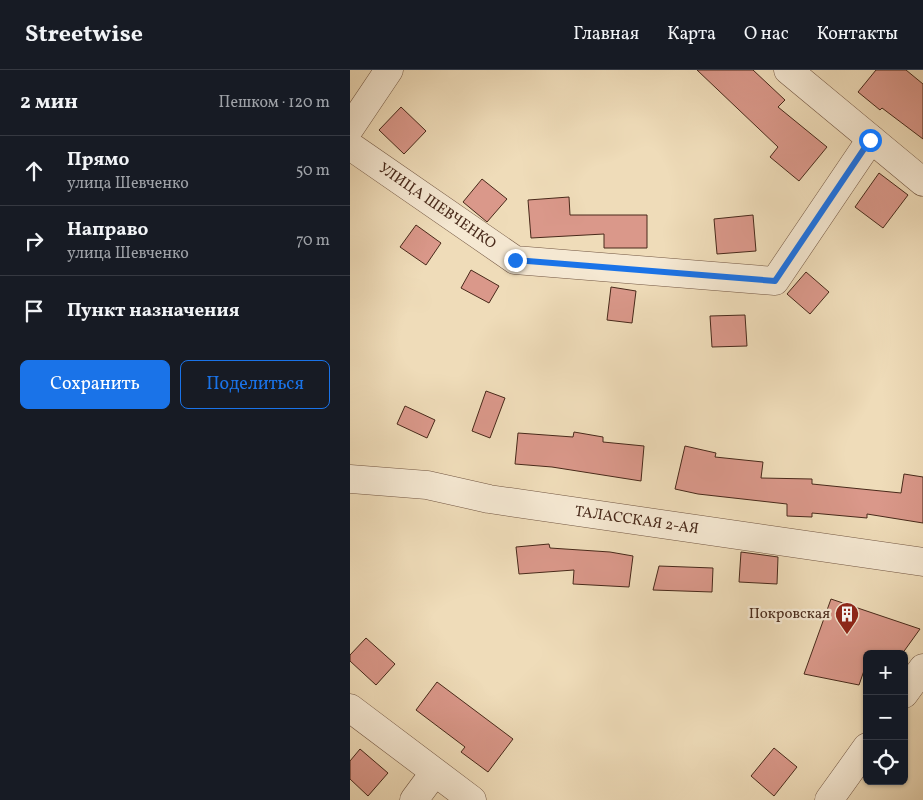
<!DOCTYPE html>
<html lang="ru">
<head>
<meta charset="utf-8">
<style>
  :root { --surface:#171b24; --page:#242831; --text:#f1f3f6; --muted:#9ea1a6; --line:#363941; --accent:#1a73e8 }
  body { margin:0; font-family:Vollkorn,serif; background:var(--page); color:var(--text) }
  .controls { position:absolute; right:15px; bottom:15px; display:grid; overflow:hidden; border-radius:8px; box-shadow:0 1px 4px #0004 }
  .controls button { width:45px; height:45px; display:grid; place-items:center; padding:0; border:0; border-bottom:1px solid var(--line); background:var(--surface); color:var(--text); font:25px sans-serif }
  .stop { position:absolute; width:15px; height:15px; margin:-11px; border:4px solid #1a73e8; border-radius:50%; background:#fff }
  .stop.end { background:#1a73e8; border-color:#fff; box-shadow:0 1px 5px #0008 }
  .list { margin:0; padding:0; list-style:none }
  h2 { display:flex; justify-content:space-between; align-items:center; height:65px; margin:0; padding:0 20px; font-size:21px }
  h2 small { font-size:16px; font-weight:400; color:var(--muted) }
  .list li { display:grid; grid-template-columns:32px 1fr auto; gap:15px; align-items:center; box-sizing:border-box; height:70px; padding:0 20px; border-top:1px solid var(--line) }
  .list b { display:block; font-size:19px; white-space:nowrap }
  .list p { margin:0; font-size:16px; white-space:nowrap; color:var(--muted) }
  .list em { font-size:16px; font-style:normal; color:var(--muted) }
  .actions { display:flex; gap:10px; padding:15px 20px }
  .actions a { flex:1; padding:11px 0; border:1px solid var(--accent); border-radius:8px; text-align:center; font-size:18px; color:var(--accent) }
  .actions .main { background:var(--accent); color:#fff }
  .icon { flex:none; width:28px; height:28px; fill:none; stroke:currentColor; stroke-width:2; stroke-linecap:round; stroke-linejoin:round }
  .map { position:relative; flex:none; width:573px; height:730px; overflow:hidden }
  header { display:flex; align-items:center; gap:30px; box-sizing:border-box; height:70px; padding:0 25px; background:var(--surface); border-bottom:1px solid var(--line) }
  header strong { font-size:24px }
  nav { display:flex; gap:28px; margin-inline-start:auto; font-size:18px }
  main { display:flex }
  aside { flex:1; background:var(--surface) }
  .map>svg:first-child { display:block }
  .building { fill:#da988a; stroke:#48291a }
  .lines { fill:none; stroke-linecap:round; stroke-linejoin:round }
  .minor-casing { stroke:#725642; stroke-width:29 }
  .tertiary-casing { stroke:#725642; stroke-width:29 }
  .minor { stroke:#f5e8d2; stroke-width:28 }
  .tertiary { stroke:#f5e8d2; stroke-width:28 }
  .route { stroke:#1a73e8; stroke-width:6 }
  .labels { text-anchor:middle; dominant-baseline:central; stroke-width:4.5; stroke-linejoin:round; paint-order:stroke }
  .street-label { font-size:15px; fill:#48291a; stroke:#f5e8d2 }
  .poi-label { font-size:15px; fill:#48291a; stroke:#f5e8d2; text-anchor:end }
</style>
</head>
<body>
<header>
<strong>Streetwise</strong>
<nav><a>Главная</a><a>Карта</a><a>О нас</a><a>Контакты</a></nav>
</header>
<main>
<aside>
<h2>2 мин<small>Пешком · 120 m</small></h2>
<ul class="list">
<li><svg class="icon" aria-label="ahead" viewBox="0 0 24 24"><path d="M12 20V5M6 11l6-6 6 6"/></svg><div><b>Прямо</b><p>улица Шевченко</p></div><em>50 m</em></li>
<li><svg class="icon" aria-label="right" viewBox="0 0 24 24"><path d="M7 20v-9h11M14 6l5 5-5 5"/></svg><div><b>Направо</b><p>улица Шевченко</p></div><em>70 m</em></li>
<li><svg class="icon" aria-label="arrive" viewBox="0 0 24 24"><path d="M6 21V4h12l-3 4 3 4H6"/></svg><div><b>Пункт назначения</b></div></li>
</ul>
<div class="actions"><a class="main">Сохранить</a><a>Поделиться</a></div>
</aside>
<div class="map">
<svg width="573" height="730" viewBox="0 0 573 730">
  <rect width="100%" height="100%" fill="#efdcb9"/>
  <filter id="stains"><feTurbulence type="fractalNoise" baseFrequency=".004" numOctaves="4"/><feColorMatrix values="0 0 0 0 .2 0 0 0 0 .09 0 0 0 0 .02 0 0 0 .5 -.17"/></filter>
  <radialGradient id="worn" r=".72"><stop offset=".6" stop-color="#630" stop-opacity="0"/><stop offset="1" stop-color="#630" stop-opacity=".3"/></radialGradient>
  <g class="building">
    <polygon points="347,0 403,0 435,30 428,37 477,77 449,111 420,87 428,77"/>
    <polygon points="526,0 556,0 573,14 573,69 532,38 530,40 508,22"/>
    <polygon points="51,37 76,61 54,84 29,60"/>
    <polygon points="529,103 558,125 533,158 505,137"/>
    <polygon points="132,109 157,129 137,152 113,132"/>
    <polygon points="219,127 220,145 297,145 297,178 254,178 254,164 181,168 178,130"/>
    <polygon points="403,145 406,181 367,184 364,149"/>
    <polygon points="66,155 91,173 76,195 50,177"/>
    <polygon points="121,200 149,216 139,233 111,218"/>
    <polygon points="456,202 479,222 460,244 437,224"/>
    <polygon points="261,217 286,221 282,253 257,250"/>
    <polygon points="395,245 397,276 362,277 360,246"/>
    <polygon points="136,321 155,328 140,368 122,361"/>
    <polygon points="55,336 85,350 77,368 47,354"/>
    <polygon points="224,362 253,367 253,372 294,376 291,411 202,397 165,394 168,363 223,367"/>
    <polygon points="335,376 366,383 365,387 413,392 411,408 462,409 462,414 551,423 554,404 573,407 573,453 517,444 517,448 462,443 462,447 437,446 437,434 348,424 325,419"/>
    <polygon points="199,474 200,478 260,482 283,486 279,517 223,514 224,500 169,504 166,477"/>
    <polygon points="391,482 428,487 427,514 389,512"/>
    <polygon points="309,496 363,498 362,522 303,520"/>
    <polygon points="481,529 570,559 552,584 517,584 517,592 509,615 454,604"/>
    <polygon points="16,568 45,594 26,615 0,591 0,585"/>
    <polygon points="87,612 163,669 138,702 111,682 115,677 66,640"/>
    <polygon points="424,678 447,697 424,726 401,706"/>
    <polygon points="10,679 38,703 18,726 0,709 0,691"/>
  </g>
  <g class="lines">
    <g class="minor-casing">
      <g id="minor">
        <polyline points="438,0 573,112"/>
        <polyline points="0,58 39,0"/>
        <path id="s1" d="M0,76L165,190L425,211L521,69"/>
        <polyline points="554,624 573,598"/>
        <polyline points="0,638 122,730"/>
        <polyline points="64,730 84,703"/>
        <polyline points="479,730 517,677"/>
      </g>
    </g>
    <g class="tertiary-casing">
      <g id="tertiary">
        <path id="s2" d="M0,409L77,415L139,429L573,492"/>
      </g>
    </g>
    <use href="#minor" class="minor"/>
    <use href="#tertiary" class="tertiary"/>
  </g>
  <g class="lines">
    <polyline class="route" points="165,190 425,211 520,70"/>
  </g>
  <defs>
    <g id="building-pin" transform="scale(1.25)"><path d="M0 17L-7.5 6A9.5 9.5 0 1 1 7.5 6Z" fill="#8f2418" stroke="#f5e8d2"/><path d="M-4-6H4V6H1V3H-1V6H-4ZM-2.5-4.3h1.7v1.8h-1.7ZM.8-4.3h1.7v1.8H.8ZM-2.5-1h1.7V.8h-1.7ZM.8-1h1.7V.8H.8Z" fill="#fff"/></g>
  </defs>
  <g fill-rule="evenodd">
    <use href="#building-pin" x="497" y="544"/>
  </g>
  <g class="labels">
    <g class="street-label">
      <text stroke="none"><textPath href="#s1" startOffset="106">УЛИЦА ШЕВЧЕНКО</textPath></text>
      <text stroke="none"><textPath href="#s2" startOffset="290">ТАЛАССКАЯ 2-АЯ</textPath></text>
    </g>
    <g class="poi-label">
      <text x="480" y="544">Покровская</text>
    </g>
  </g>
  <rect width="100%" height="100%" filter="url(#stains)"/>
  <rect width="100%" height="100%" fill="url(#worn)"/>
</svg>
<div class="controls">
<button>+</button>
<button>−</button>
<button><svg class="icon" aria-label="locate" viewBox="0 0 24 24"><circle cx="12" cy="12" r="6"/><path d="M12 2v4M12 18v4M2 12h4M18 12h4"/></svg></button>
</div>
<div class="stop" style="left:520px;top:70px"></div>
<div class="stop end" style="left:165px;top:190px"></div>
</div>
</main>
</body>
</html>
